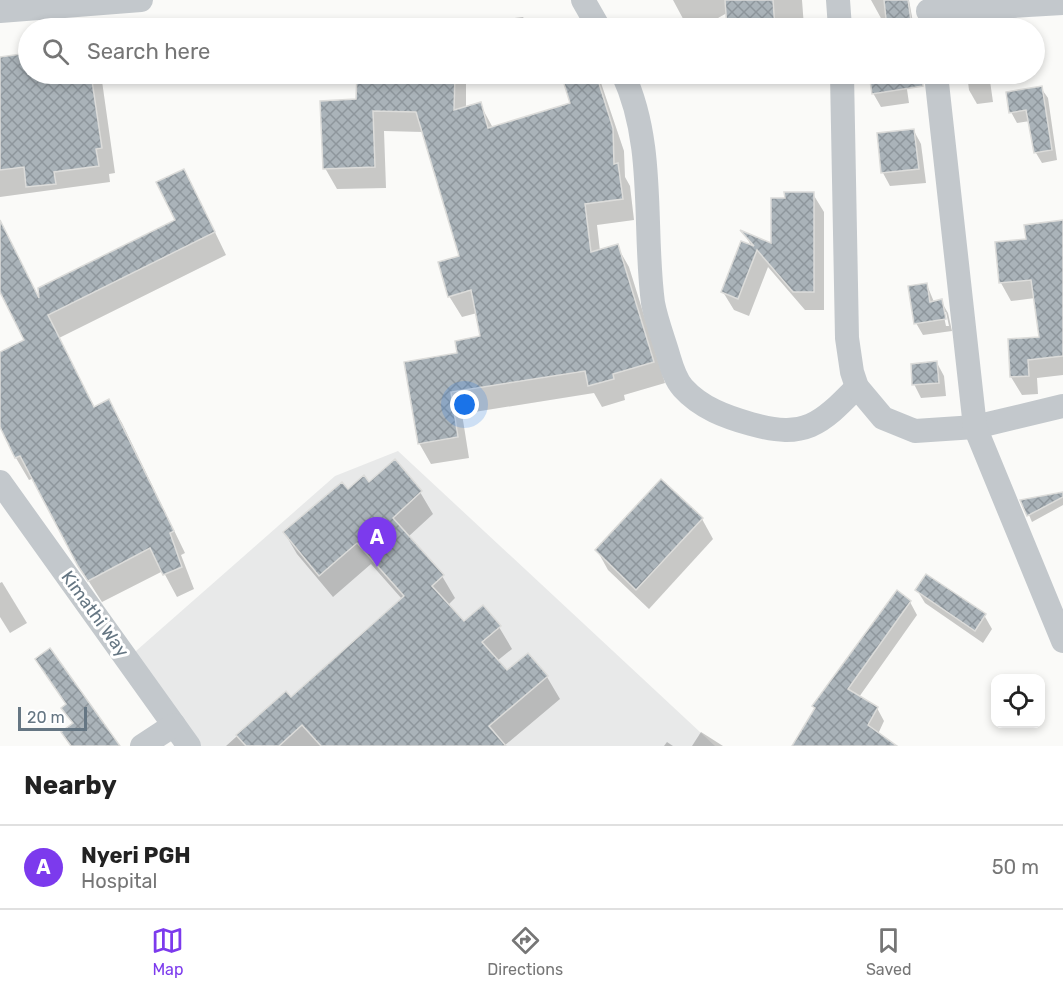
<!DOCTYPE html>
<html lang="en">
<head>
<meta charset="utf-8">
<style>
  :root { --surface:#fff; --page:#f6f6f6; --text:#222; --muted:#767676; --line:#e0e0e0; --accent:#7c3aed }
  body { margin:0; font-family:Rubik,sans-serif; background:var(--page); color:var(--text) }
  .controls { position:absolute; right:18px; bottom:18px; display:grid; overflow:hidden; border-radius:12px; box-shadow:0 3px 9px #0003 }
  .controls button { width:54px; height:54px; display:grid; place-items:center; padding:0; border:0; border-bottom:2px solid var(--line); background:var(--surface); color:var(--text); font:30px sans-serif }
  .scale { position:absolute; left:18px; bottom:15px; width:69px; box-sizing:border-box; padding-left:6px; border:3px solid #657683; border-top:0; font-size:16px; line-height:21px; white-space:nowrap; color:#657683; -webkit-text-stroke:4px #fff; paint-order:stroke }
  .you { position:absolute; left:465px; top:405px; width:21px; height:21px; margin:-15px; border:4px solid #fff; border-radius:50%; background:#1a73e8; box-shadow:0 0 0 9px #1a73e833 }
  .badge { display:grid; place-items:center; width:39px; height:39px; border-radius:50%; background:var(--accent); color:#fff; font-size:20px; font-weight:700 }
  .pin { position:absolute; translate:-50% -50px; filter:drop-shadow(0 2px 3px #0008) }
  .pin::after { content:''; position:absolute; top:32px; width:21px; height:18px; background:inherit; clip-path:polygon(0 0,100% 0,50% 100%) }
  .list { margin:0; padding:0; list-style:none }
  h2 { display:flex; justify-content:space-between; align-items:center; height:78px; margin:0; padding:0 24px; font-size:26px }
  h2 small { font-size:20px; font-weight:400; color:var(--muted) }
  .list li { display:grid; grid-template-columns:39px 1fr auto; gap:18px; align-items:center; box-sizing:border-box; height:84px; padding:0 24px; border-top:2px solid var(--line) }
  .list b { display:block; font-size:22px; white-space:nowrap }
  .list p { margin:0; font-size:20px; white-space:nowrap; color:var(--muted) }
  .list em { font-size:20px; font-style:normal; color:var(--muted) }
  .icon { flex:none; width:33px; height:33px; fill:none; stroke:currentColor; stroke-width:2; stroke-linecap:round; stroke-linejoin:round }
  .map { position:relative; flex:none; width:1063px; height:746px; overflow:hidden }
  .search { position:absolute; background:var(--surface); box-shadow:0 3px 9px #0003; left:18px; right:18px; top:18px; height:66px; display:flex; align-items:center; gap:15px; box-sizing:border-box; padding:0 21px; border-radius:33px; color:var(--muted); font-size:22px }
  .sheet { height:162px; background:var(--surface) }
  nav { display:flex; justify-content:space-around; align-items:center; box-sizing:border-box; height:84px; border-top:2px solid var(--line); background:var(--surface); font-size:16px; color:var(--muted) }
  nav a { display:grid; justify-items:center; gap:3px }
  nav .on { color:var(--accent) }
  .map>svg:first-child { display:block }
  .built { fill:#e8e9e9 }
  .shadow { fill:#0003; fill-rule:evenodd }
  .building { fill:url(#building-cross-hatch); stroke:#dcdcda; stroke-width:1.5 }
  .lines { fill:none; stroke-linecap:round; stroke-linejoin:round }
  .minor { stroke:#c3c8cc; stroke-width:24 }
  .labels { text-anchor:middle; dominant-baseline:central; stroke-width:6; stroke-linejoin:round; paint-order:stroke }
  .street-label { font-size:18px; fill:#657683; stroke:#fff }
</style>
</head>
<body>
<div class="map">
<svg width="1063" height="746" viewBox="0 0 1063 746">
  <defs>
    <pattern id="building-cross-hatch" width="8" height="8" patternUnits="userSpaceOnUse" patternTransform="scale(1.5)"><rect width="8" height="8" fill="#aab3b9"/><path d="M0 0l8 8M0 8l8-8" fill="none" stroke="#8e969c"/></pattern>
  </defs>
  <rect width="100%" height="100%" fill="#fafaf8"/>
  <polygon class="built" points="398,451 715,746 190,746 128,658 335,476"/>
  <g class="shadow">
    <polygon points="673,0 802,0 804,27 728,28 727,13 700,28 688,28"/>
    <polygon points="909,0 914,28 889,28 888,19 882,20 871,0"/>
    <polygon points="523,17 530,28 499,28 498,20"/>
    <polygon points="28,55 28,74 101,74 115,173 109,174 110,182 0,197 0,59"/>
    <polygon points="358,74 466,74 466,108 480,104 493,128 572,104 562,74 598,74 624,151 625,177 630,186 634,220 597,225 600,251 617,246 629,267 665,383 624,395 625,400 602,407 594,393 462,414 469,458 431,464 419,443 459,354 482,338 477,313 462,317 449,296 461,257 423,132 384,131 386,188 337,189 325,168 358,100"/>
    <polygon points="870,74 925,74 905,76 909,103 881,107 873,93"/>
    <polygon points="967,74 989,74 993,102 977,104 969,90"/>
    <polygon points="1041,88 1048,98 1057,160 1042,163 1036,153 1030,121 1017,123 1011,112"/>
    <polygon points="914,131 921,144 926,183 890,186 883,173"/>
    <polygon points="196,193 226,255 59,338 95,408 109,401 122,423 185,553 181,555 194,589 177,597 163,571 102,602 79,566 34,478 29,480 16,458 0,424 0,353 26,340 0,288 0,220 40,300 177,220"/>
    <polygon points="813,194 824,212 824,310 805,310 768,267 749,316 734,310 723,292 752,247 744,233 773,245 786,200"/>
    <polygon points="1063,222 1063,375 1037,378 1038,394 1022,395 1011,377 1009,340 1040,338 1035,298 1011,301 1001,283 996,243 1027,240"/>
    <path d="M927,285L934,302L941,301L948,313L952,331L923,335L916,323ZM943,312H946L949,326H946Z"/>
    <polygon points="937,363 944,376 946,396 921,398 914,384"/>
    <polygon points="369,484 420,492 433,514 408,537 442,576 455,598 448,605 464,623 499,627 512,649 497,661 507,673 527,655 547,677 560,699 504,746 226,746 285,693 291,699 402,599 371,564 333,597 297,554 284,532 348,491"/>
    <polygon points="1063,494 1063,505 1032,522 1023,501"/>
    <polygon points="702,519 713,539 649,609 608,570 597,550"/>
    <polygon points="2,582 27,623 10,633 0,617 0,583"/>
    <polygon points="917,590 984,615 992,629 983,643 925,603"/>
    <polygon points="910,602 917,615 859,697 877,708 884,721 878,734 894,746 800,746 797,740 816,710 814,706"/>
    <polygon points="701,732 723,746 692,746"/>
    <polygon points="667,742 673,746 664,746"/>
  </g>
  <g class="building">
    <polygon points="725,0 773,0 775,28 727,28"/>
    <polygon points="884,0 908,0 912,28 887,28"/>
    <polygon points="28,53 28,74 91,74 102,148 96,149 99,166 54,172 56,184 26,187 24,167 0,170 0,57"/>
    <polygon points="357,74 455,74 454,110 481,102 488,128 570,103 561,74 596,74 613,128 614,164 618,163 623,199 585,204 591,252 618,244 654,362 613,374 614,379 588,386 585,371 451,392 458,437 418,444 404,362 457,353 455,341 480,336 471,290 448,297 438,262 459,256 416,112 373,111 375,167 323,169 320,101 356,99"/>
    <polygon points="869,74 922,74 923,86 872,94"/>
    <polygon points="1042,86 1052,150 1034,153 1026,110 1009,113 1006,92"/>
    <polygon points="914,129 919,169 881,173 877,133"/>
    <polygon points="184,169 215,232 48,315 94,407 109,399 174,531 170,533 182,567 163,575 150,548 88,581 78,566 20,456 15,458 0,427 0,352 24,340 0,292 0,220 39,298 38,288 175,220 156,182"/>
    <polygon points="784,192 814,192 814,292 793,292 757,250 738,299 721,292 741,241 754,246 740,230 771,243 771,198 785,198"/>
    <polygon points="1063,220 1063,356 1028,360 1029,376 1010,377 1008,339 1039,337 1031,280 999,283 995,242 1026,239 1024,225"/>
    <polygon points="927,283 930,302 942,299 946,319 914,324 908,286"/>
    <polygon points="937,361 939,383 912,385 911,364"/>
    <polygon points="395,459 422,491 393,518 444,575 432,586 464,621 483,605 501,626 482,642 507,670 528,653 548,676 489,726 506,746 321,746 302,725 279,746 246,746 236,735 286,691 291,697 404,596 357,543 319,576 283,532 342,482 348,489 364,475 369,482"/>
    <polygon points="661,479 703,518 636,590 595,550"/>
    <polygon points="1063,492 1063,497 1027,516 1020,500"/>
    <polygon points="926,574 986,614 975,631 915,590"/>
    <polygon points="897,590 911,601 848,689 878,707 868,725 897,746 792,746 815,708 812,706"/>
    <polygon points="50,648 120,746 71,746 61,732 73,723 61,708 66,704 35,659"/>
  </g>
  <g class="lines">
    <g class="minor">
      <polyline points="583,0 599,28"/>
      <polyline points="838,0 840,28"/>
      <polyline points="0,11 141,0"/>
      <polyline points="928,11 1063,3"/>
      <path d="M623,74C656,144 643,228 653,303C656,319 662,335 667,351C671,364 674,378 683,388C701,408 726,417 751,424C805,439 820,425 857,387"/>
      <polyline points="842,74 847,338 852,372 857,387 883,418 915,431 975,427 1063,406"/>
      <polyline points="936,74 975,427 1063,641"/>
      <polyline points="0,482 189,746"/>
      <polyline points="142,746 174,725"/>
    </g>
  </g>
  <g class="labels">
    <g class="street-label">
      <text transform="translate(95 614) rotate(54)">Kimathi Way</text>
    </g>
  </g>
</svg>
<div class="controls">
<button><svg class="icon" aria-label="locate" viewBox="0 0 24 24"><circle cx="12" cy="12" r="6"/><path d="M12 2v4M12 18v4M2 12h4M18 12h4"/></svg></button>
</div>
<div class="scale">20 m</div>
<div class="you"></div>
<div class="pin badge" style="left:377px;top:567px">A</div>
<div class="search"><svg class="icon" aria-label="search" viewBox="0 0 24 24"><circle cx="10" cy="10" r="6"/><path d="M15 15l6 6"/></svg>Search here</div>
</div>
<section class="sheet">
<h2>Nearby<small></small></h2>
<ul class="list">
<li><span class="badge">A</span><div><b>Nyeri PGH</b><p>Hospital</p></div><em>50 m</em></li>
</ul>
</section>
<nav>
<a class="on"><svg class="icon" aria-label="map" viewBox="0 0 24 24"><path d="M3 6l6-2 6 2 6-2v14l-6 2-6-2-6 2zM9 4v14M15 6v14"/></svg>Map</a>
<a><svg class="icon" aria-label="directions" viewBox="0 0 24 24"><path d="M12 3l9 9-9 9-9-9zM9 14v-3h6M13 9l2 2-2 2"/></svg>Directions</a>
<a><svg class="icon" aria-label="saved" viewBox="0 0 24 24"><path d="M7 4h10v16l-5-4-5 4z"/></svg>Saved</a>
</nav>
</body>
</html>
